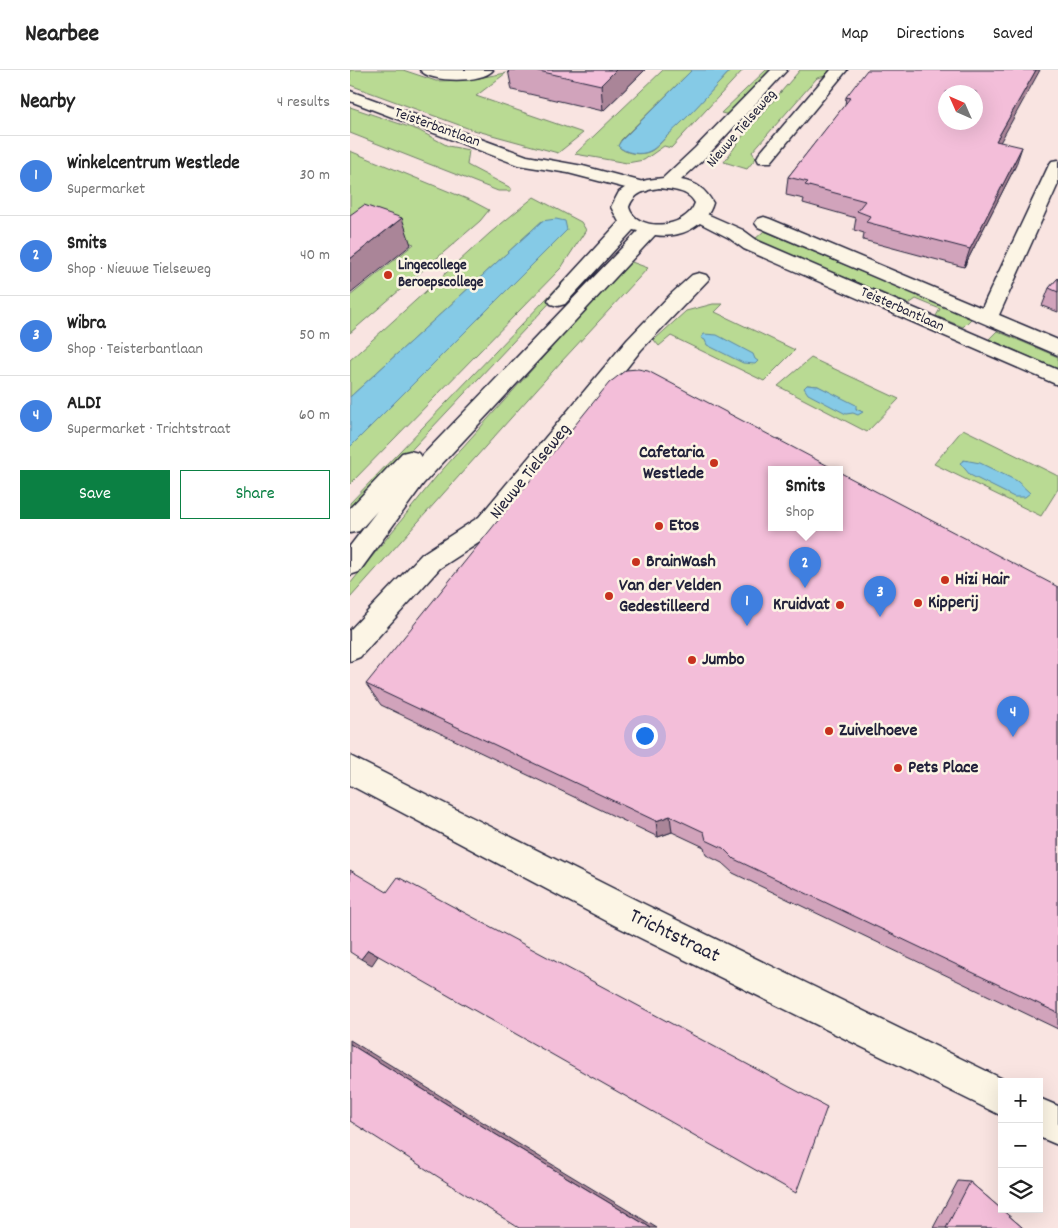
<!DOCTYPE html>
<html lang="en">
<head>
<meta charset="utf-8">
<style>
  :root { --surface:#fff; --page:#f2f2f2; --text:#222; --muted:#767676; --line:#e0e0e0; --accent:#0b8043 }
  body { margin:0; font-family:Dekko,sans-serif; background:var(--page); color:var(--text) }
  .controls { position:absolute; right:15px; bottom:15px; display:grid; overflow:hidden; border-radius:0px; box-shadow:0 5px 20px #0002 }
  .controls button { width:45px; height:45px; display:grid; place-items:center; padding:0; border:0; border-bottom:1px solid var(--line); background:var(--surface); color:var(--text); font:25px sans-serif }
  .compass { position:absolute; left:588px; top:15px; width:45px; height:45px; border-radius:50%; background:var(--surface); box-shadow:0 5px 20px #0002; rotate:315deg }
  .you { position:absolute; left:294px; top:665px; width:18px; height:18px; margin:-12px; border:4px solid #fff; border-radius:50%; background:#1a73e8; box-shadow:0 0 0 8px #1a73e833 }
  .badge { display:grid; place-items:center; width:32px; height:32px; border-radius:50%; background:var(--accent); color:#fff; font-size:16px; font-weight:700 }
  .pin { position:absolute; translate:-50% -41px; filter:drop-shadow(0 1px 2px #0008) }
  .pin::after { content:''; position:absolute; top:26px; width:18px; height:15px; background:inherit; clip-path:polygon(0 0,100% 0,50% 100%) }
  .popup { position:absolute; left:418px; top:396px; width:75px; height:65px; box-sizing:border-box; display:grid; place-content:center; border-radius:0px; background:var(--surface); filter:drop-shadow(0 1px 4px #0005); font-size:16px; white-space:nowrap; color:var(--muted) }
  .popup b { font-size:19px; color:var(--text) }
  .popup::after { content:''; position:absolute; left:50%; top:100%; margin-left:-10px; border:10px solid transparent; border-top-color:var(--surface) }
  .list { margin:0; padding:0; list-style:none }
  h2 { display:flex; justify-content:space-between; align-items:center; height:65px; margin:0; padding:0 20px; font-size:21px }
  h2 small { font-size:16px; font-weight:400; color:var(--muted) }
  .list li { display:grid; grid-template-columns:32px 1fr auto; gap:15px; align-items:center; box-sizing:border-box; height:80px; padding:0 20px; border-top:1px solid var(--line) }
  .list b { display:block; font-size:19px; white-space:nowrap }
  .list p { margin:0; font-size:16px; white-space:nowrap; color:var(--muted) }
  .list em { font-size:16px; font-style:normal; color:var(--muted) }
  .actions { display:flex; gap:10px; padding:15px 20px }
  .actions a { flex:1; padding:11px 0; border:1px solid var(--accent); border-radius:0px; text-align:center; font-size:18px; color:var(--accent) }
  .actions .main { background:var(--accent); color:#fff }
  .icon { flex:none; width:28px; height:28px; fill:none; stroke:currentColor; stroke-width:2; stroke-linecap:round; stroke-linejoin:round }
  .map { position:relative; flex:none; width:708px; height:1158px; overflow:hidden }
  header { display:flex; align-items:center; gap:30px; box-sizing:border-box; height:70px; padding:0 25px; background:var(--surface); border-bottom:1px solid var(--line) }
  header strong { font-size:24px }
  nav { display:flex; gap:28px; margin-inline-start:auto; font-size:18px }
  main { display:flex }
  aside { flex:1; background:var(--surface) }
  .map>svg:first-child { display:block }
  .green { fill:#b9da93; stroke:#6e7e67; fill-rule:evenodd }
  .water { fill:#85cae6; stroke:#5d87a2 }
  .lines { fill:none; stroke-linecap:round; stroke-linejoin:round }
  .minor-casing { stroke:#22223b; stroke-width:3 }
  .tertiary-casing { stroke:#22223b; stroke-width:3 }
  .secondary-casing { stroke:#22223b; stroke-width:3 }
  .minor { fill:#fcf5e5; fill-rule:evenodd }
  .tertiary { fill:#fcf5e5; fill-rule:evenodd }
  .secondary { fill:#fcf5e5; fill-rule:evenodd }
  .wall { fill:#d1a3bb; stroke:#22223b }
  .shaded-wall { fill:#aa8598; stroke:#22223b }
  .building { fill:#f3bed9; stroke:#22223b; fill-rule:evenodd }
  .poi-dot { fill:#c8321e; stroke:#fcf5e5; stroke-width:2 }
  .labels { text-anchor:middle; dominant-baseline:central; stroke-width:5; stroke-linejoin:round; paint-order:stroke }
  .far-street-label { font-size:15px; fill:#22223b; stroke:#fcf5e5 }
  .far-poi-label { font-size:15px; font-weight:bold; fill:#22223b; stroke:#fcf5e5; text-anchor:start }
  .poi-label { font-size:18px; font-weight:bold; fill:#22223b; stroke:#fcf5e5; text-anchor:start }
  .street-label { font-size:18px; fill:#22223b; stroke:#fcf5e5 }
  .near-street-label { font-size:21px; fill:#22223b; stroke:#fcf5e5 }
</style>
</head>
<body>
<header>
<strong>Nearbee</strong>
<nav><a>Map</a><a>Directions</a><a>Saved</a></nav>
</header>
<main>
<aside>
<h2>Nearby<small>4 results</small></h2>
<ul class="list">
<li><span class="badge" style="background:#3f7fe0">1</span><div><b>Winkelcentrum Westlede</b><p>Supermarket</p></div><em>30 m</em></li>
<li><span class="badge" style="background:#3f7fe0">2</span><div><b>Smits</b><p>Shop · Nieuwe Tielseweg</p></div><em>40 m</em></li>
<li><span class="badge" style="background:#3f7fe0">3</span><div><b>Wibra</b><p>Shop · Teisterbantlaan</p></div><em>50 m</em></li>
<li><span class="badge" style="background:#3f7fe0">4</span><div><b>ALDI</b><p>Supermarket · Trichtstraat</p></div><em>60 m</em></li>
</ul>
<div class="actions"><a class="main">Save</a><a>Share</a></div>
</aside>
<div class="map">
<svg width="708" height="1158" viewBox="0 0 708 1158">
  <rect width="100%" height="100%" fill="#f9e4e1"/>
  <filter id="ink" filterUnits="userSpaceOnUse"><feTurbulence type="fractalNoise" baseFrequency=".02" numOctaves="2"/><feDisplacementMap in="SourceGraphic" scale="10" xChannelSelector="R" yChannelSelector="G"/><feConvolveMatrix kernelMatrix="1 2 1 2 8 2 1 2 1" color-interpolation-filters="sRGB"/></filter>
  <g filter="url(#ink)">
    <g class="green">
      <polygon points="0,0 53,0 86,11 117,10 156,3 126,26 233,63 208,83 120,59 0,15"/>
      <path d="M313,0H342L271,70L268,76C275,84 291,86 301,81C307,78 313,70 318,65C340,45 360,22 381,0H393L321,78L314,76L294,90L277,93L225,84Z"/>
      <polygon points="416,0 423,0 380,45 371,43"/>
      <polygon points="450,0 481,0 476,6 467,8 402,82 406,88 397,99 374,92 392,67"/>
      <polygon points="0,37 68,60 98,76 119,80 117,95 161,118 161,121 148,121 0,63"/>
      <polygon points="0,81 122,131 139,140 130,151 0,263 0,226 64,174 25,161 0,180"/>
      <polygon points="184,127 231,152 236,160 211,198 0,414 0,377 217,160 192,151 0,327 0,290 140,163"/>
      <polygon points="414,161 622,248 613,257 586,246 590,239 566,229 559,234 404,170"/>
      <polygon points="279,191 298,198 211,292 0,528 0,514 86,407"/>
      <polygon points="219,205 225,206 0,445 0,433"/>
      <polygon points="363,234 373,234 365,242 445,280 414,311 321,266 309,276 304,270 336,241"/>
      <polygon points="647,261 708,287 708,299 639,269"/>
      <path d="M461,288L549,329L517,362L428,316ZM457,315L468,316L512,342L454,318Z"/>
      <polygon points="613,359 708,406 708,419 691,446 584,394"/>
    </g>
    <g class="water">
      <path d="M342,0H381C360,22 340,46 317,66C312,71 306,78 300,81C291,86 275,83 268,76L271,71Z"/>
      <polygon points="206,149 215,151 217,160 0,377 0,327 192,151"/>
      <polygon points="354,264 367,265 403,284 405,289 408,291 405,294 393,293 357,275 355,270 351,268"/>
      <polygon points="457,315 468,316 506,335 506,339 513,342 508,345 503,343 496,344 458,324 454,318"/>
      <polygon points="614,390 630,393 667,411 680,423 675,427 664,427 620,405 610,393"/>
    </g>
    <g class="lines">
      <g class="minor-casing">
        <g id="minor">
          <path d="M70,0H143C133,13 80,13 70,0Z"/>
          <polygon points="481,0 497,0 421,92 409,92 407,88 409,84"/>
          <polygon points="708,90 708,114 649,245 708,270 708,285 408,157 405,153 408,149 414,147 420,149 632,238 699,95 702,91"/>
          <polygon points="350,141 393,160 408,171 708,300 708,315 394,179 379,168 344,150 341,146 344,142"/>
          <polygon points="349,203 356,205 359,209 291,280 147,461 90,498 10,587 0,591 0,560 72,484 129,447 277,270 321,224 342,205"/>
          <polygon points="0,686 288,831 659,1012 652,1012 652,1046 264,855 0,715"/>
          <polygon points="689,1028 708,1036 708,1075 689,1067"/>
        </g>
      </g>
      <g class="tertiary-casing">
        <polygon id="tertiary" points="0,21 177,86 233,96 297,113 300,117 297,121 291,122 218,103 168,95 0,31"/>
      </g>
      <g class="secondary-casing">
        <path id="secondary" d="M421,0H437L357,86L331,110C347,113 355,119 363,133C356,157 329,169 305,165L73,414L9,502L0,505V476L27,441L9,461L0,463V438L52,383L60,381L68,383L71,387L288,161L283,160L215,234L208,236L201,234L198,230L201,226L269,152L261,137L269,122L279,115L297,110L313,108L345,78ZM309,118C323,120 338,120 345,133C336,160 285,162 279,137C284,123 296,120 309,118Z"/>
      </g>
      <use href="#minor" class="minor"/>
      <use href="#tertiary" class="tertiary"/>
      <use href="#secondary" class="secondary"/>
    </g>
    <g class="wall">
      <polygon points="158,0 295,0 253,41 162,20"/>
      <polygon points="496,27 650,72 666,95 614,197 513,170 514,163 504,160 506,148 453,133 454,129 436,125 438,107 495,35"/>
      <polygon points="708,208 708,242 692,236 699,218"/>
      <polygon points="708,517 708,959 383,803 372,793 356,785 354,777 322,762 308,767 31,635 16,614"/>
      <polygon points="608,1111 620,1112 673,1158 583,1158"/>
    </g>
    <g class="shaded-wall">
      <polygon points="266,0 295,0 253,41 251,15"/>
      <polygon points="686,0 690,0 641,89 646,71"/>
      <polygon points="672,77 666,95 614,197 620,179"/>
      <polygon points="52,148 61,175 0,224 0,189"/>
      <polygon points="320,746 322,762 308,767 306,751"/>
      <polygon points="18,880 28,886 22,895 11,889"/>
      <polygon points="0,970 152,1064 307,1158 301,1158 145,1064 0,974"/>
    </g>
    <g class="building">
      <polygon points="184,0 266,0 251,15"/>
      <path d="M517,0H686L646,71L672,77L620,179L516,152L520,146L507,141L515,131L455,115L458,112L438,107L500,28L496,27ZM596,22H626V52H596Z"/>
      <polygon points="14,135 52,148 0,189 0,145"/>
      <polygon points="708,208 708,222 699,218"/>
      <polygon points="288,299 298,301 484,399 421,399 421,457 489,457 489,402 708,517 708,943 384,789 373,778 356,770 354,762 320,746 306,751 16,614 259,313 276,300"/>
      <polygon points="0,800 37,822 48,807 477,1037 446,1123 18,880 11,889 0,882"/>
      <polygon points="0,974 145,1064 301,1158 169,1158 0,1051"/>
      <polygon points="620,1112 673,1158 596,1158"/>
    </g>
  </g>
  <g class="poi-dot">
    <circle cx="38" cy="205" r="5"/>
    <circle cx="364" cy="393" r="5"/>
    <circle cx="309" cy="456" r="5"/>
    <circle cx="286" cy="492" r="5"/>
    <circle cx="595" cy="510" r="5"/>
    <circle cx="259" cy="526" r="5"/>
    <circle cx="568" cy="533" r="5"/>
    <circle cx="490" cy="535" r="5"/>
    <circle cx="342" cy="590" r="5"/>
    <circle cx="479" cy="661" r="5"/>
    <circle cx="548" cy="698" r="5"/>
  </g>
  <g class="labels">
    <g class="far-street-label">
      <text transform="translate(87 58) rotate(20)">Teisterbantlaan</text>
      <text transform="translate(392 59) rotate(-49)">Nieuwe Tielseweg</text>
      <text transform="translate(552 240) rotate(24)">Teisterbantlaan</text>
    </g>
    <g class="far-poi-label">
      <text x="48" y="196">Lingecollege<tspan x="48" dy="17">Beroepscollege</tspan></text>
    </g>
    <g class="poi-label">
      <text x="354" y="383" text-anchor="end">Cafetaria<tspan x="354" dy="21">Westlede</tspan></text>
      <text x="319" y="456">Etos</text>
      <text x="296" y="492">BrainWash</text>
      <text x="605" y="510">Hizi Hair</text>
      <text x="269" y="516">Van der Velden<tspan x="269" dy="21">Gedestilleerd</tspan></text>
      <text x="578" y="533">Kipperij</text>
      <text x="480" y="535" text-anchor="end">Kruidvat</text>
      <text x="352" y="590">Jumbo</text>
      <text x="489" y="661">Zuivelhoeve</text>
      <text x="558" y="698">Pets Place</text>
    </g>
    <g class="street-label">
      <text transform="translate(181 402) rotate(-51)">Nieuwe Tielseweg</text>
    </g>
    <g class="near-street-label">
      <text transform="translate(324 867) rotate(26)">Trichtstraat</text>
    </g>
  </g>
</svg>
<div class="controls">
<button>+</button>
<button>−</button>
<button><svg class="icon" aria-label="layers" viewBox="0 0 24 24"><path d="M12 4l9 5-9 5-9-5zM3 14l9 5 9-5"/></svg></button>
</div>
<svg class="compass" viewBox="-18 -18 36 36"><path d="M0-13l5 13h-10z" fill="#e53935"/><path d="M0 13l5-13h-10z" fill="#767676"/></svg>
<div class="you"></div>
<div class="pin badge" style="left:397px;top:556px;background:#3f7fe0">1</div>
<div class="pin badge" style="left:455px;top:518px;background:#3f7fe0">2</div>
<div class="popup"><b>Smits</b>Shop</div>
<div class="pin badge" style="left:530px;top:547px;background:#3f7fe0">3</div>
<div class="pin badge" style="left:663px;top:667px;background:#3f7fe0">4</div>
</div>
</main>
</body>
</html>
